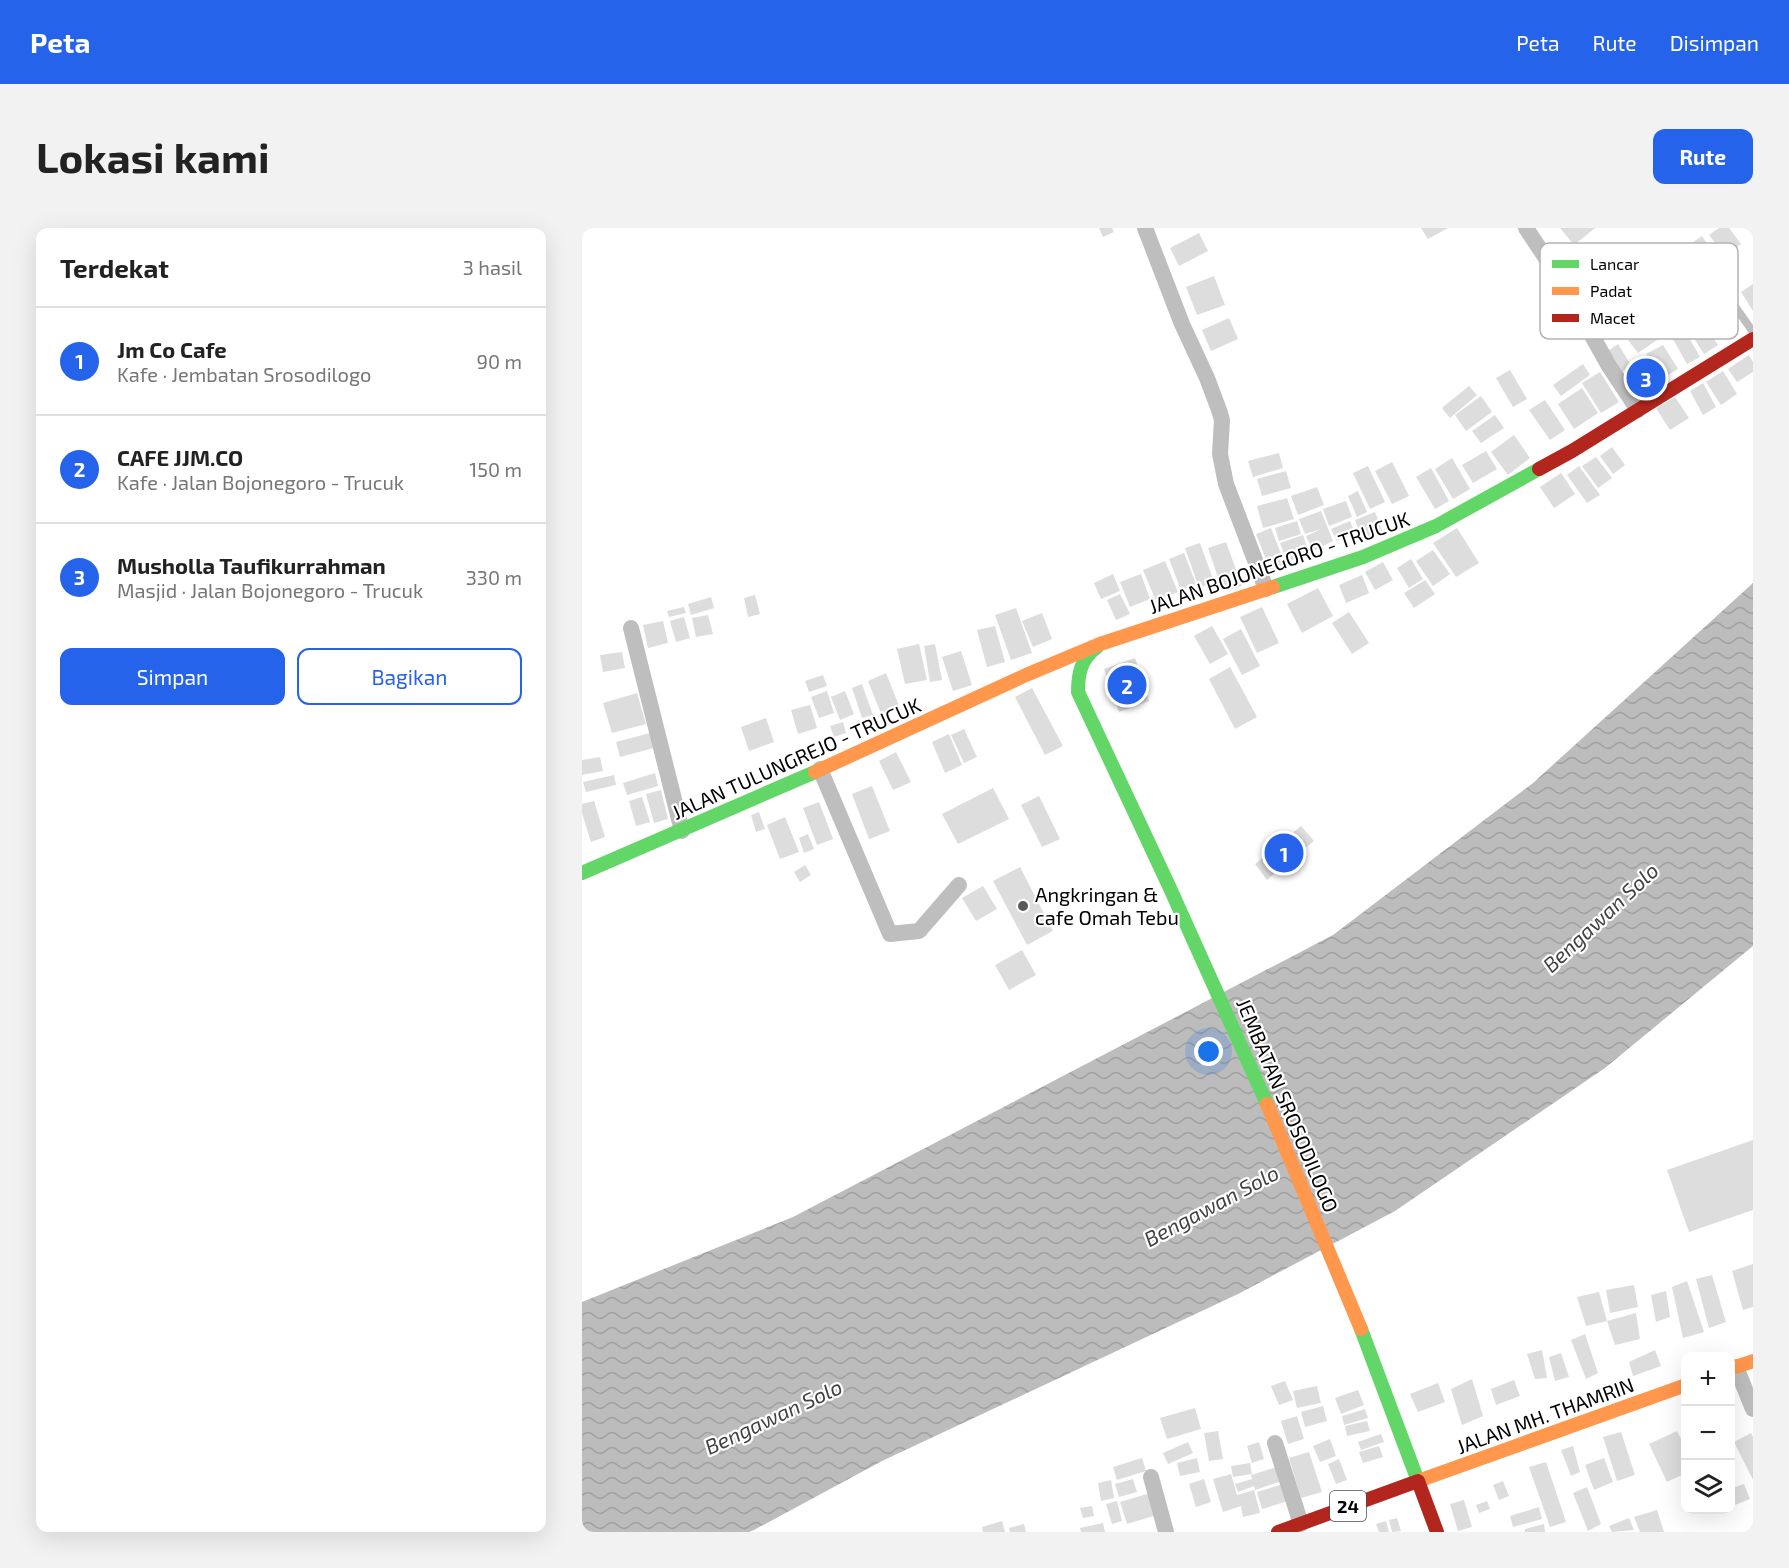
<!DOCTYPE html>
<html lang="id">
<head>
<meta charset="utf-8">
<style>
  :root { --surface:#fff; --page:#f2f2f2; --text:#222; --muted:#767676; --line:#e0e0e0; --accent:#2563eb }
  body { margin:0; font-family:"Exo 2",sans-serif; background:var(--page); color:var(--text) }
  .controls { position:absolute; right:18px; bottom:18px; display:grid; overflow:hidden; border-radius:12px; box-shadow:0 6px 24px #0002 }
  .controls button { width:54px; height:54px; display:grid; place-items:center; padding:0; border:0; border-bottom:2px solid var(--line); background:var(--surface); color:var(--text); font:30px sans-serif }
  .you { position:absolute; left:627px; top:824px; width:21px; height:21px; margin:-15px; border:4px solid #fff; border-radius:50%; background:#1a73e8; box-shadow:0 0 0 9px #1a73e833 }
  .badge { display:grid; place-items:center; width:39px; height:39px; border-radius:50%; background:var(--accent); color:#fff; font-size:20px; font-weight:700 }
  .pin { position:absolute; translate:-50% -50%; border:3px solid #fff; box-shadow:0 2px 6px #0006 }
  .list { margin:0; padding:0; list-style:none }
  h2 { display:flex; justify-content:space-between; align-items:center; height:78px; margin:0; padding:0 24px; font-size:26px }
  h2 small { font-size:20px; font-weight:400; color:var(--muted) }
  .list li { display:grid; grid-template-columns:39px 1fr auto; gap:18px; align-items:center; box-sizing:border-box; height:108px; padding:0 24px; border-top:2px solid var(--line) }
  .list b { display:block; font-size:22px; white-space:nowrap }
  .list p { margin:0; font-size:20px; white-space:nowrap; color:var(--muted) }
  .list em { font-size:20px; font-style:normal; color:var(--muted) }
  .actions { display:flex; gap:12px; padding:18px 24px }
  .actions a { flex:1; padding:14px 0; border:2px solid var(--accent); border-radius:12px; text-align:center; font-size:21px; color:var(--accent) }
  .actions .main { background:var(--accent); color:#fff }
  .icon { flex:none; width:33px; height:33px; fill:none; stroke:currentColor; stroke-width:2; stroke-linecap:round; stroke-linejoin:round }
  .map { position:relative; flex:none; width:1171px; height:1304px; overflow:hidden; border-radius:12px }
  header { display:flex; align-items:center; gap:36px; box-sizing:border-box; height:84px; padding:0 30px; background:var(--accent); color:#fff }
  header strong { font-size:28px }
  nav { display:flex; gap:33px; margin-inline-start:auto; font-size:21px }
  .intro { display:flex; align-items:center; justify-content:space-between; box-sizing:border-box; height:144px; padding:0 36px }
  h1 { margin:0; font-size:42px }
  .button { padding:15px 27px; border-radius:12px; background:var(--accent); color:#fff; font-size:21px; font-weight:700 }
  main { display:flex; gap:36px; padding:0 36px }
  aside { flex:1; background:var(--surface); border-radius:12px; box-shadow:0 6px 24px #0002 }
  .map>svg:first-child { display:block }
  .water { fill:url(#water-waves) }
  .building { fill:#ddd }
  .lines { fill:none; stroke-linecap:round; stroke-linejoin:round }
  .lane { stroke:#bebebe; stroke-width:8 }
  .street { stroke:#bebebe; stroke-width:16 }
  .fast { stroke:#63d668; stroke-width:14 }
  .slow { stroke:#ff974d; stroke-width:14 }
  .jam { stroke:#b3261e; stroke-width:14 }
  .poi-dot { fill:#595959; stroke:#fff; stroke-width:2 }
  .labels { text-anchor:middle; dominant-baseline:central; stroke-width:4.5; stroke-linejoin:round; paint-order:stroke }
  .shield { fill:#fff; stroke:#4c4c4c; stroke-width:1.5 }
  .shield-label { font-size:18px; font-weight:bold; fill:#000 }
  .street-label { font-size:20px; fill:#000; stroke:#fff }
  .poi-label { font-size:20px; fill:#000; stroke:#fff; text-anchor:start }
  .water-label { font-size:21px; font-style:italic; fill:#414141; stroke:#fff }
  .key { fill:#fff; stroke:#b2b2b2; stroke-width:1.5 }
  .key-label { font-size:16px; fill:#000 }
</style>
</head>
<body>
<header>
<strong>Peta</strong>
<nav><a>Peta</a><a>Rute</a><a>Disimpan</a></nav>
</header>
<div class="intro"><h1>Lokasi kami</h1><a class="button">Rute</a></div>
<main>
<aside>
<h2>Terdekat<small>3 hasil</small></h2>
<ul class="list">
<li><span class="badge">1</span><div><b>Jm Co Cafe</b><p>Kafe · Jembatan Srosodilogo</p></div><em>90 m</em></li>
<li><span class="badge">2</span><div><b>CAFE JJM.CO</b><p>Kafe · Jalan Bojonegoro - Trucuk</p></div><em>150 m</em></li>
<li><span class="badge">3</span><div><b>Musholla Taufikurrahman</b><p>Masjid · Jalan Bojonegoro - Trucuk</p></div><em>330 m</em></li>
</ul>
<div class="actions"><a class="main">Simpan</a><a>Bagikan</a></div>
</aside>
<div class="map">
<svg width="1171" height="1304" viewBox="0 0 1171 1304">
  <defs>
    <pattern id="water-waves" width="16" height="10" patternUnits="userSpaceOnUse" patternTransform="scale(1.5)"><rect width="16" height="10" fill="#bcbcbc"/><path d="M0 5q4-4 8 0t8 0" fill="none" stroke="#a0a0a0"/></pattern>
  </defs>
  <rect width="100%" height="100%" fill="#fff"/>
  <polygon class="water" points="1171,355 1171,718 1023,840 813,983 656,1066 300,1233 172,1302 167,1304 0,1304 0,1074 211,989 751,707 951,555"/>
  <g class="building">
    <polygon points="517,0 530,0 532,4 521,9"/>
    <polygon points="839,0 866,0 846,11"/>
    <polygon points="978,0 1013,0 992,17"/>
    <polygon points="1137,0 1147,0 1159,16 1143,28 1127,7"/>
    <polygon points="617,5 626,23 597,38 588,20"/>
    <polygon points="1120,8 1141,39 1124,50 1104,19"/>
    <polygon points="632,48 643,77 615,87 604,59"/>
    <polygon points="1171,56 1171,83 1159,64"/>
    <polygon points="647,90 656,111 629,123 620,102"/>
    <polygon points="1119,92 1136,117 1122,126 1106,101"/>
    <polygon points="1068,96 1078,110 1056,125 1046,112"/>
    <polygon points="1101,99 1118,129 1105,136 1088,106"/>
    <polygon points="1036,116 1049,137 1037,146 1023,125"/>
    <polygon points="1081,117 1096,141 1079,151 1064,126"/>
    <polygon points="1167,127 1171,134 1171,144 1155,154 1146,141"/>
    <polygon points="1064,134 1078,156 1064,165 1050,143"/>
    <polygon points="1001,136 1008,147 979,168 971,157"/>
    <polygon points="928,142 945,171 931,179 914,150"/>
    <polygon points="1141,143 1155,166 1139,177 1124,154"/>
    <polygon points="1018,144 1037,174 1019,185 1000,155"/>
    <polygon points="1121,155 1134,179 1121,187 1108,163"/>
    <polygon points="887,158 895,167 868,190 860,180"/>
    <polygon points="1000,160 1016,185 992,201 976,176"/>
    <polygon points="899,168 910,184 884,203 873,187"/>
    <polygon points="1093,169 1107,190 1088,202 1074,180"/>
    <polygon points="963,172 983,202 968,212 947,182"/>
    <polygon points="913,187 922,200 899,215 890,203"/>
    <polygon points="932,207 948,230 926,247 909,224"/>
    <polygon points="1030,219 1043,237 1031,246 1018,228"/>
    <polygon points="904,223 915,241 891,255 880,237"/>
    <polygon points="697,225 701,240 671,249 666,233"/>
    <polygon points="1014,229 1030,250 1016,260 1000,238"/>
    <polygon points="870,230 888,261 871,271 853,241"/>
    <polygon points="810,234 827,268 810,276 793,243"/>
    <polygon points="786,238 803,274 788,281 771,245"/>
    <polygon points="997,238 1018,267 1005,275 985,247"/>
    <polygon points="849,240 867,273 853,281 834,249"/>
    <polygon points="704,243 709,260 680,268 675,251"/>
    <polygon points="979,245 993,266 972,280 958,259"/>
    <polygon points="735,259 742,277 716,287 709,268"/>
    <polygon points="776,263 785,284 775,289 766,268"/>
    <polygon points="705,270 712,291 681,300 675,278"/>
    <polygon points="764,273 770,289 747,298 741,281"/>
    <polygon points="739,283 751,313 731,323 724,308 739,301 723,306 717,291"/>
    <polygon points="793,284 801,305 781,313 773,292"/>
    <polygon points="715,293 719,306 697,313 693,300"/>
    <polygon points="768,293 773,305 755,313 749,301"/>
    <polygon points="689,300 703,336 688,342 674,306"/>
    <polygon points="875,300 897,335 874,349 851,315"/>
    <polygon points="721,307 727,326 705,334 698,315"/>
    <polygon points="644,314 660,358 641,364 626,320"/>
    <polygon points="618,315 632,354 617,360 603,320"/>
    <polygon points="851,322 868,346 851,358 834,333"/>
    <polygon points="602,325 614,356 599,362 587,331"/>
    <polygon points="829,331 841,351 827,360 815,340"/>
    <polygon points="583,333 596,364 574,373 561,342"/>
    <polygon points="801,334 811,352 793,362 783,344"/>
    <polygon points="531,346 538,363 519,371 512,355"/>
    <polygon points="559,346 568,371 548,379 538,354"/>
    <polygon points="780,347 787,365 764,375 757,357"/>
    <polygon points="843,352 853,366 832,380 822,365"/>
    <polygon points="736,360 751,388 720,405 705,376"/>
    <polygon points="538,366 548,386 534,392 525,372"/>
    <polygon points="173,367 178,386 166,389 162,370"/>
    <polygon points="129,369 132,380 109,387 106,376"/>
    <polygon points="102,379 104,385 87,389 85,383"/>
    <polygon points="680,379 697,415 675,425 658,389"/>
    <polygon points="434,380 450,425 429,432 413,387"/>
    <polygon points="767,384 787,415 770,426 750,395"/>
    <polygon points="460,385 470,411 451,419 440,393"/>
    <polygon points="126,387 131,406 114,409 110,390"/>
    <polygon points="102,389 108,410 94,414 88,393"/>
    <polygon points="81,393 86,415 66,420 61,397"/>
    <polygon points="413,398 423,434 405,439 395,402"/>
    <polygon points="630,398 646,426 628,436 612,408"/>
    <polygon points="659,401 678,438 660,447 641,411"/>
    <polygon points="337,416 345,452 323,456 315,421"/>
    <polygon points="353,416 360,452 348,454 342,418"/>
    <polygon points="379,423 390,457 371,463 360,429"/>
    <polygon points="40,424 43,440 21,444 18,427"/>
    <polygon points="553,430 567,473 537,484 522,441"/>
    <polygon points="648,439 675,489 653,501 627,451"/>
    <polygon points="304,445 318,480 300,488 286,453"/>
    <polygon points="241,447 245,458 227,464 223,453"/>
    <polygon points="280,456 291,487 280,490 270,460"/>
    <polygon points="450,460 481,518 463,527 433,469"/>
    <polygon points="245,463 252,485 237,490 229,469"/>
    <polygon points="263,463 272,486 258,492 249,469"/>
    <polygon points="55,465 64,496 30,505 21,475"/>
    <polygon points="228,477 235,500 216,506 209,482"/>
    <polygon points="184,490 192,514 167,523 159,499"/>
    <polygon points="261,494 264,505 252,509 248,498"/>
    <polygon points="382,501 395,529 382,535 369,507"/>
    <polygon points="68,505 72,520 38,529 34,514"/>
    <polygon points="367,506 380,537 363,545 350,514"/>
    <polygon points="314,524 329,554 311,562 297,533"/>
    <polygon points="18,529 21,543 0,547 0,532"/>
    <polygon points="73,545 76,558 45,567 41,555"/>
    <polygon points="32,547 34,557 4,564 1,554"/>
    <polygon points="290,558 308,603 287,611 270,566"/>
    <polygon points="411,560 427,591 376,616 360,586"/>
    <polygon points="79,562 86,591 72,595 64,566"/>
    <polygon points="457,568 478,611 460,619 439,577"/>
    <polygon points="60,569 68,594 54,598 47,573"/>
    <polygon points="12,573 23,609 9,614 0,585 0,576"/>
    <polygon points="237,574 251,611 235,617 221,580"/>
    <polygon points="177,584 183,601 174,604 169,587"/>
    <polygon points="203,589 217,624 198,631 185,597"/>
    <polygon points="719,598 732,613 685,652 673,636"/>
    <polygon points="226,606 232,621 222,625 217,610"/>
    <polygon points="223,637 229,647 218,654 212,644"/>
    <polygon points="438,639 471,703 445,717 411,653"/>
    <polygon points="401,658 415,681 394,693 380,670"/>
    <polygon points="440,722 454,747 427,762 413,737"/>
    <polygon points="1171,912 1171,982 1107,1004 1085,942"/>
    <polygon points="1171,1036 1171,1079 1161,1082 1150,1043"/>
    <polygon points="1130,1047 1144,1094 1127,1100 1114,1051"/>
    <polygon points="1105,1053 1122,1104 1101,1110 1090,1059"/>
    <polygon points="1052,1057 1056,1079 1028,1085 1024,1062"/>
    <polygon points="1084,1063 1088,1089 1074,1094 1069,1067"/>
    <polygon points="1017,1064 1025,1093 1004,1098 995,1069"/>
    <polygon points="1054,1085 1058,1111 1033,1117 1025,1093"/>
    <polygon points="1003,1106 1016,1145 1004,1151 989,1112"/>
    <polygon points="960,1122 965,1150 953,1151 945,1126"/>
    <polygon points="1073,1122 1079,1138 1051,1148 1047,1134"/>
    <polygon points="979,1125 987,1149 973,1153 967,1129"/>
    <polygon points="890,1151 901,1188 880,1197 869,1161"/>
    <polygon points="932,1152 938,1168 914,1177 909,1161"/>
    <polygon points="703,1153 711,1172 697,1177 689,1158"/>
    <polygon points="856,1155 863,1174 836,1184 828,1166"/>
    <polygon points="735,1158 739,1175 715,1180 711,1163"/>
    <polygon points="776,1162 782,1177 759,1186 753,1170"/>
    <polygon points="741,1178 745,1193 723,1199 719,1184"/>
    <polygon points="613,1180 619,1201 585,1211 578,1190"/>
    <polygon points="783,1181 786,1190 762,1197 760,1188"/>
    <polygon points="715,1188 722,1211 706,1216 699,1193"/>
    <polygon points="785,1193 788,1203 765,1208 763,1198"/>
    <polygon points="636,1203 641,1231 627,1233 622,1205"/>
    <polygon points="1095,1203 1104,1220 1104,1245 1085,1254 1067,1216"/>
    <polygon points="1039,1204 1053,1247 1035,1253 1021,1209"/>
    <polygon points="1169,1205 1171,1209 1171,1252 1152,1214"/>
    <polygon points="799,1206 802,1214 779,1222 776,1214"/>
    <polygon points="748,1211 754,1228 738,1234 731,1218"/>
    <polygon points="606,1214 611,1225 586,1236 581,1225"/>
    <polygon points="677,1214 682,1231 670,1235 665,1218"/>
    <polygon points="797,1218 801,1229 781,1235 777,1224"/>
    <polygon points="991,1218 998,1244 989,1248 979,1222"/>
    <polygon points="727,1224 740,1264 719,1270 707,1230"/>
    <polygon points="560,1230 564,1243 535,1252 531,1239"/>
    <polygon points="615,1230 618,1244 598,1248 595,1235"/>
    <polygon points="1022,1230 1031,1254 1012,1262 1003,1237"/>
    <polygon points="757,1231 765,1252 754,1256 746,1236"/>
    <polygon points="964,1234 984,1294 968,1299 947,1239"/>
    <polygon points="668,1235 670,1246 651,1249 649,1238"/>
    <polygon points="695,1239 700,1253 673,1262 672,1258 656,1264 653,1256 670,1251 669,1247"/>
    <polygon points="649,1246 655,1267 672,1262 678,1285 661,1289 659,1278 641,1284 631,1251"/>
    <polygon points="551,1251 555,1264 537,1269 533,1256"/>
    <polygon points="622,1251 629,1274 614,1279 607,1256"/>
    <polygon points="529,1252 532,1270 519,1273 516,1255"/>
    <polygon points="921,1253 927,1268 917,1272 911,1257"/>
    <polygon points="701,1256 706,1273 680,1281 675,1264"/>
    <polygon points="1162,1256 1168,1271 1153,1277 1148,1261"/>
    <polygon points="1005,1259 1019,1296 1006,1303 991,1265"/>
    <polygon points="568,1265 575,1287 545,1296 538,1274"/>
    <polygon points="882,1272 890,1299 876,1303 868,1276"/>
    <polygon points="535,1273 540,1293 530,1296 524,1276"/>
    <polygon points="905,1273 908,1281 897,1285 894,1277"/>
    <polygon points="510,1278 512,1288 501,1290 498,1280"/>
    <polygon points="957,1279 960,1291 931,1299 928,1288"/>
    <polygon points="1075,1282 1082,1304 1058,1304 1052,1289"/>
    <polygon points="815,1290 819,1303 810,1304 807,1292"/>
    <polygon points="1047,1290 1052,1302 1030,1304 1027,1298"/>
    <polygon points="420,1293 423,1304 401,1304 400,1299"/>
    <polygon points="804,1293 807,1304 797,1304 794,1296"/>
    <polygon points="521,1295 523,1304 499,1304 498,1300"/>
    <polygon points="442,1296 444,1304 428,1304 427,1300"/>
    <polygon points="962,1296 963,1304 943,1304 943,1301"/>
  </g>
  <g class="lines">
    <polyline class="lane" points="1136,54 1171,104"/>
    <g class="street">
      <polyline points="563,0 600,96 625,150 637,182 640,192 638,226 644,256 684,361"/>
      <polyline points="944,0 981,56 1027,138 1056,182"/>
      <polyline points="49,400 100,603"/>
      <polyline points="238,541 308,706 337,703 377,657"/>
      <polyline points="1154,1139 1171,1181"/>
      <polyline points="693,1215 719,1296"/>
      <polyline points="569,1249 584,1304"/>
    </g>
    <g class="fast">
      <polyline points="691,359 781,329 854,298 957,241"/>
      <path d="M515,419C499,431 496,445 496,464L587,658L685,876"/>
      <polyline points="0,645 233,544"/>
      <polyline points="779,1101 836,1253"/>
    </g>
    <g class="slow">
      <polyline points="233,544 444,447 518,416 691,359"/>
      <polyline points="685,876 779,1101"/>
      <polyline points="1148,1141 1171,1133"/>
      <polyline points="836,1253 1104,1157"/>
    </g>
    <g class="jam">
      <polyline points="957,241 990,223 1171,111"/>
      <polyline points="696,1304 836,1253 855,1304"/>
    </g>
  </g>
  <circle class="poi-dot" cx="441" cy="678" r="6"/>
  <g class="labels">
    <rect class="shield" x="748" y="1263" width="36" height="30" rx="4.5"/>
    <g class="shield-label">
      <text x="766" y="1278">24</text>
    </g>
    <g class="street-label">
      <text transform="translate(697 334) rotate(-19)">JALAN BOJONEGORO - TRUCUK</text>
      <text transform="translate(214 530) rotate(-24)">JALAN TULUNGREJO - TRUCUK</text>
      <text transform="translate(706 877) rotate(67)">JEMBATAN SROSODILOGO</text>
      <text transform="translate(963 1187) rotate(-20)">JALAN MH. THAMRIN</text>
    </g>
    <g class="poi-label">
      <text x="453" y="666">Angkringan &amp;<tspan x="453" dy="23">cafe Omah Tebu</tspan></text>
    </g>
    <g class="water-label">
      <text transform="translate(1018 689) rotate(-43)">Bengawan Solo</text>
      <text transform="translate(629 977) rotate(-28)">Bengawan Solo</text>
      <text transform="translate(191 1188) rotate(-25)">Bengawan Solo</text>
    </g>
  </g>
  <rect x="958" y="15" width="198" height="96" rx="9" class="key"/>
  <rect x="970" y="32" width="27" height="8" fill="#63d668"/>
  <rect x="970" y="59" width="27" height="8" fill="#ff974d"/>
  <rect x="970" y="86" width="27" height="8" fill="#b3261e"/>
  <g class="key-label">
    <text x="1008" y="42">Lancar</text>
    <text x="1008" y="69">Padat</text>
    <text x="1008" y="96">Macet</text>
  </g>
</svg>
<div class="controls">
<button>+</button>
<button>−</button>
<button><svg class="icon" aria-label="layers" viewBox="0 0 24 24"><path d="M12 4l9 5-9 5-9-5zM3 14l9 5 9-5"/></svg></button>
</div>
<div class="you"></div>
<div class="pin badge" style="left:702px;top:625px">1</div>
<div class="pin badge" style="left:545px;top:457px">2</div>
<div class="pin badge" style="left:1064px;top:150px">3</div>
</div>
</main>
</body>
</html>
